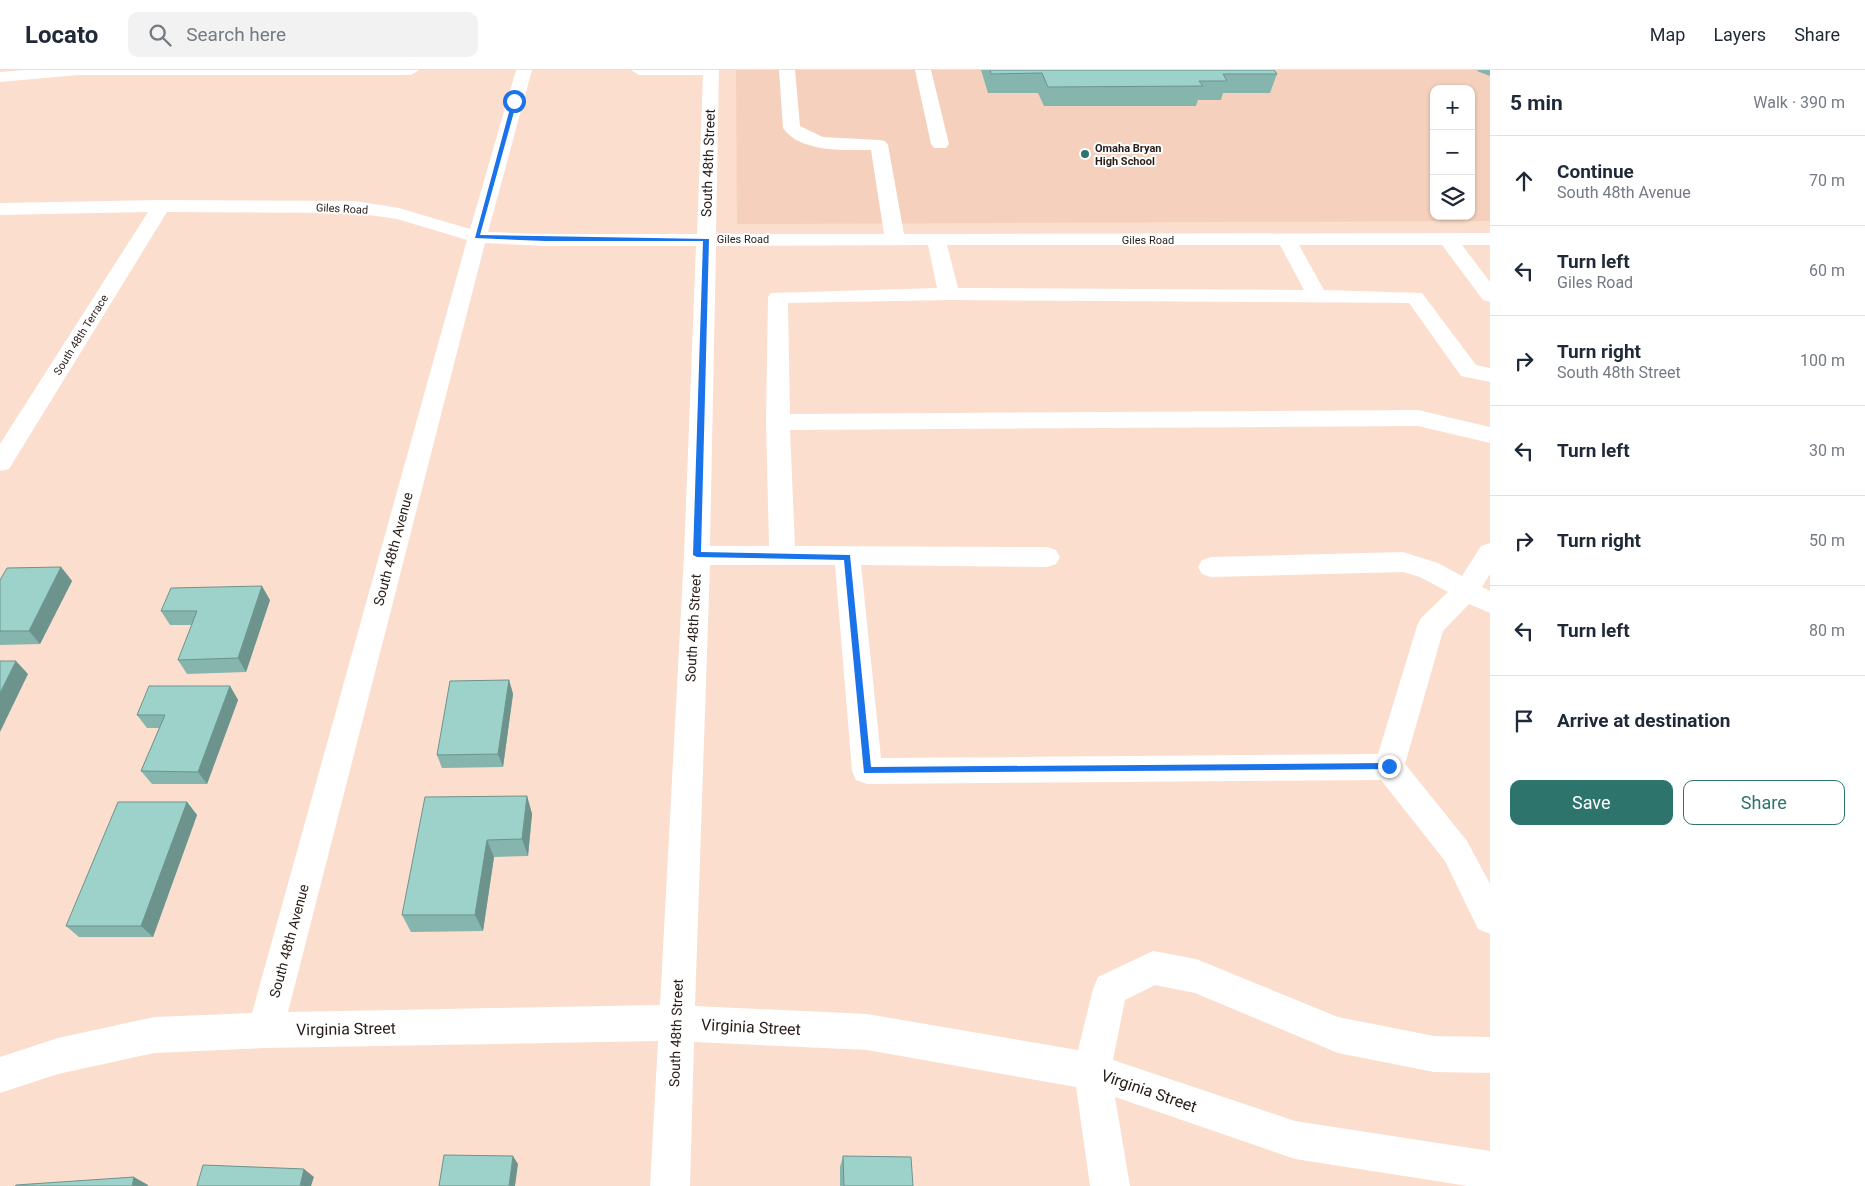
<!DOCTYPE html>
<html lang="en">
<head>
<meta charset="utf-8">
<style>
  :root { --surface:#fff; --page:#f2f2f3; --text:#1f2937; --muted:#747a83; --line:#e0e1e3; --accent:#2d746c }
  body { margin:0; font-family:Roboto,sans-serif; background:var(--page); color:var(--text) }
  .controls { position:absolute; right:15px; top:15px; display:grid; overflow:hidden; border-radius:10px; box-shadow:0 1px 4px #0004 }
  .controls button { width:45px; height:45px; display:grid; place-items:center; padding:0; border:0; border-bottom:1px solid var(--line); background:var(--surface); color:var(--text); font:25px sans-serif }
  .stop { position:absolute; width:15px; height:15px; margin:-11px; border:4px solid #1a73e8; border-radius:50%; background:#fff }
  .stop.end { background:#1a73e8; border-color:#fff; box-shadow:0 1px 5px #0008 }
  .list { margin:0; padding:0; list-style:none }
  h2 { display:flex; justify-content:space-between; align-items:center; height:65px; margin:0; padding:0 20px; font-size:21px }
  h2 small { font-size:16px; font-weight:400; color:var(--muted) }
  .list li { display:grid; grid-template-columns:32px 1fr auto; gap:15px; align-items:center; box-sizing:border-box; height:90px; padding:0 20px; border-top:1px solid var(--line) }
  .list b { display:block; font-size:19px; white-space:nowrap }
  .list p { margin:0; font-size:16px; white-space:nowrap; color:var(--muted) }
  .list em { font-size:16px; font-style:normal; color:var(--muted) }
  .actions { display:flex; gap:10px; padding:15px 20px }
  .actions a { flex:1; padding:11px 0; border:1px solid var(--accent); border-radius:10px; text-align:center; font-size:18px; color:var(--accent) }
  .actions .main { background:var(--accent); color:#fff }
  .icon { flex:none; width:28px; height:28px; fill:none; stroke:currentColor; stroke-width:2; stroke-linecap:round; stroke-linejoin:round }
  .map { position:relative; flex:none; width:1490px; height:1116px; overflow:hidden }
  header { display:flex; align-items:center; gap:30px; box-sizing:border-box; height:70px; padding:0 25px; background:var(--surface); border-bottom:1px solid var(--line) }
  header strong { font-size:24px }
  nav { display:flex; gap:28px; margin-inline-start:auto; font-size:18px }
  .search { width:350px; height:45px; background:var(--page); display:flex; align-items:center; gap:12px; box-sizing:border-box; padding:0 18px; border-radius:10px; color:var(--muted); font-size:19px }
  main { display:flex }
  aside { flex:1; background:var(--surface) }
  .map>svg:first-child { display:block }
  .built { fill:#f5d1bd; fill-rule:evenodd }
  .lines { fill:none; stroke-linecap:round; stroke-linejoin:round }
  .minor { fill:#fff; fill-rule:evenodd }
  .wall { fill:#86b5ae }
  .shaded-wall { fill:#6d938d }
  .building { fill:#9cd2ca; stroke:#6d938d }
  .route { fill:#1a73e8 }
  .poi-dot { fill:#2d746c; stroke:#fff; stroke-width:2 }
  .labels { text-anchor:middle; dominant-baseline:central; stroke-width:4; stroke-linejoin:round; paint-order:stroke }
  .far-poi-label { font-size:11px; font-weight:bold; fill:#281d18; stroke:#fff; text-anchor:start }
  .far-street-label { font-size:11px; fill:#281d18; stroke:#fff }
  .street-label { font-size:14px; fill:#281d18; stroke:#fff }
  .near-street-label { font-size:16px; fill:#281d18; stroke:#fff }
</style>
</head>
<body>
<header>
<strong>Locato</strong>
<div class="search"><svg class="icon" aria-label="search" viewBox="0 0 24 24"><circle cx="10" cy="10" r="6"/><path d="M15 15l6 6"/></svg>Search here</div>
<nav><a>Map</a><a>Layers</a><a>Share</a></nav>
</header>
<main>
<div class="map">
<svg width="1490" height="1116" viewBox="0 0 1490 1116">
  <rect width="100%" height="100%" fill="#fbdece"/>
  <path class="built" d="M736,0H1490V151L737,154ZM1434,19H1471V146H1434Z"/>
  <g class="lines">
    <g class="minor">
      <polygon points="24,0 419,0 411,5 78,5 0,12 0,2"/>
      <path d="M516,0H532L488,162L545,164H697L703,5H639L631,0H719L716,164H884L871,80C845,80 800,83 783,58L779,0H795L800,56L823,67L879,70L885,71L888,75L904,164L1490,163V175H1462L1490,212V232L1483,230L1442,175H1299L1324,220L1422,223L1476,295L1490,298V312L1461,306L1409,233L949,230L788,233L790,344L1418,340L1490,357V373L1418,356L790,360L795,476L1047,477L1056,480L1060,487L1056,494L1047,497L861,495L881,688L1378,684L1417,556L1421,548L1448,522L1420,507L1403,502L1211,507L1202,504L1198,497L1202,490L1211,487L1403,482L1438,493L1462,506L1481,476L1490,473V504L1482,517L1490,521V543L1469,534L1443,561L1405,694L1467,771L1490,814V864L1478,859L1445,791L1381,710L867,714L856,710L852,701L835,495H710L695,936L867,944L1078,980L1093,919L1098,907L1153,881L1196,889L1338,947L1434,966L1490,967V1003L1434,1002L1338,983L1195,923L1155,915L1125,930L1113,990L1295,1051L1490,1081V1116H1468L1295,1089L1115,1027L1130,1116H1090L1076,1017L867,980L694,972L690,1116H650L658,971L265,978L154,983L58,1004L0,1023V987L58,968L154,947L252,943L467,170L397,149L355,143L167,142L9,399L0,401V374L148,142L0,145V133L161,130L355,131L399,138L470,159ZM485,173L545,176H696L684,485L660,935L288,942ZM928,175L937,218L771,223L768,227L766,352L769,476H710L716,176ZM947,175H1280L1304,220L958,218Z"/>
      <polygon points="915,0 931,0 949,74 946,78 934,78 931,74"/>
    </g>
  </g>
  <g class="wall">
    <polygon points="981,0 1274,0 1277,4 1270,23 1223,23 1221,30 1198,30 1196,36 1044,36 1038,23 988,23"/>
    <polygon points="1478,0 1490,0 1490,6 1477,1"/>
    <polygon points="61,497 72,511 40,574 0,575 0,510"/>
    <polygon points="270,530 246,602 187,604 178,590 192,555 170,555 161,541"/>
    <polygon points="509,610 513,624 503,697 442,698 437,685"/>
    <polygon points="230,616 238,630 207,714 152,714 141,701 159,658 147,658 137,645"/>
    <polygon points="527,726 532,744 528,786 494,787 483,861 411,862 402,845"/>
    <polygon points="187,732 197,745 153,867 79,867 66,856"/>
    <polygon points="843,1086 913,1116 840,1116 840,1097"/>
  </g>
  <g class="shaded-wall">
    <polygon points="61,497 72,511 40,574 29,561"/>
    <polygon points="262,516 270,530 246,602 238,588"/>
    <polygon points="16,591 28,604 0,662 0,623"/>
    <polygon points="509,610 513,624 503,697 498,684"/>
    <polygon points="230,616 238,630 207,714 198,702"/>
    <polygon points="527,726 532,744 528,786 522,769"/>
    <polygon points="187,732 197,745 153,867 141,856"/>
    <polygon points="487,770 494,787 483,861 475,845"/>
    <polygon points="513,1086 518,1094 515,1116 509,1116"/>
    <polygon points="304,1099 314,1107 311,1116 300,1116"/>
    <polygon points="134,1107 148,1115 148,1116 132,1116"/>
  </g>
  <g class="building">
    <polygon points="990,0 1274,0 1277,4 1223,4 1227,11 1199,11 1203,16 1048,17 1042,3 991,4"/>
    <polygon points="61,497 29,561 0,561 0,510 7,498"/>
    <polygon points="262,516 238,588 178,590 197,541 161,541 171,518"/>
    <polygon points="0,591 16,591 0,623"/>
    <polygon points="509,610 498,684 437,685 450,611"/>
    <polygon points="149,616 230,616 198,702 141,701 165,645 137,645"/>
    <polygon points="527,726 522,769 487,770 475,845 402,845 425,727"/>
    <polygon points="118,732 187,732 141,856 66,856"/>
    <polygon points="444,1085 513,1086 509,1116 439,1116"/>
    <polygon points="843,1086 911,1087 913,1116 844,1116"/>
    <polygon points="203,1095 304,1099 300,1116 197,1116"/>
    <polygon points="134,1107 132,1116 15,1116 16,1115"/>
  </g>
  <polygon class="route" points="514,30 517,31 480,165 709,169 701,482 850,485 871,697 1389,693 1394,696 1393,699 864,703 844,490 697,487 693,485 703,171 545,171 475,168 512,31"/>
  <circle class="poi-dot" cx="1085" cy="84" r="5"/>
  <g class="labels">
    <g class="far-poi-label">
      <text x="1095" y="78">Omaha Bryan<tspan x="1095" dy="13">High School</tspan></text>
    </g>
    <g class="far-street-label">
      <text transform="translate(342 139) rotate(3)">Giles Road</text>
      <text x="743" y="169">Giles Road</text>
      <text x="1148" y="170">Giles Road</text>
      <text transform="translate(81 265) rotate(-58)">South 48th Terrace</text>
    </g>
    <g class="street-label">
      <text transform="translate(708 93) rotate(-88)">South 48th Street</text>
      <text transform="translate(393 479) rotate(-75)">South 48th Avenue</text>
      <text transform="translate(693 558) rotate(-87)">South 48th Street</text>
      <text transform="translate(289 871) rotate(-75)">South 48th Avenue</text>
      <text transform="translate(676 963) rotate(-88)">South 48th Street</text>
    </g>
    <g class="near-street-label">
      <text transform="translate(751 957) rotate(3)">Virginia Street</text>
      <text transform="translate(346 959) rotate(-1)">Virginia Street</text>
      <text transform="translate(1149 1021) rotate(19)">Virginia Street</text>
    </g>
  </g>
</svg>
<div class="controls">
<button>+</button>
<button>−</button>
<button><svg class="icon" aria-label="layers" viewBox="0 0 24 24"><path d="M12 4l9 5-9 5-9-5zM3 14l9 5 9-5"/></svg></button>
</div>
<div class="stop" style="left:514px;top:31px"></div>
<div class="stop end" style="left:1389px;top:696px"></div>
</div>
<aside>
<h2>5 min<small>Walk · 390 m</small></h2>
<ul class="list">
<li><svg class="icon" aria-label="ahead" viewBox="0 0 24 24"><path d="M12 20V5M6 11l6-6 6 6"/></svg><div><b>Continue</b><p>South 48th Avenue</p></div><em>70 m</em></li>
<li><svg class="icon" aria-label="left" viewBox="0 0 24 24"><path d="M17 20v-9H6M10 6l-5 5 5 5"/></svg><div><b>Turn left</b><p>Giles Road</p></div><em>60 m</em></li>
<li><svg class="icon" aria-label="right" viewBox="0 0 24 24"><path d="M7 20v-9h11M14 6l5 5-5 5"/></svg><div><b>Turn right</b><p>South 48th Street</p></div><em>100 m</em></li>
<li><svg class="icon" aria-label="left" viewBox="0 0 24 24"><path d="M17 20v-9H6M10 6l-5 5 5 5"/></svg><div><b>Turn left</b></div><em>30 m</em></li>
<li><svg class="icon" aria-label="right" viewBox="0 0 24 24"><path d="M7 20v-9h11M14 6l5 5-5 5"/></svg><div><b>Turn right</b></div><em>50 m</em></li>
<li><svg class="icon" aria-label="left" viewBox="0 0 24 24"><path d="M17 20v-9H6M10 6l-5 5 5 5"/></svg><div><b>Turn left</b></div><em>80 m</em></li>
<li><svg class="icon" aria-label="arrive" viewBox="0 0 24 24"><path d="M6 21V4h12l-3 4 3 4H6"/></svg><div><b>Arrive at destination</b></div></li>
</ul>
<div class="actions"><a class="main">Save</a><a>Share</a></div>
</aside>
</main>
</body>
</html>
